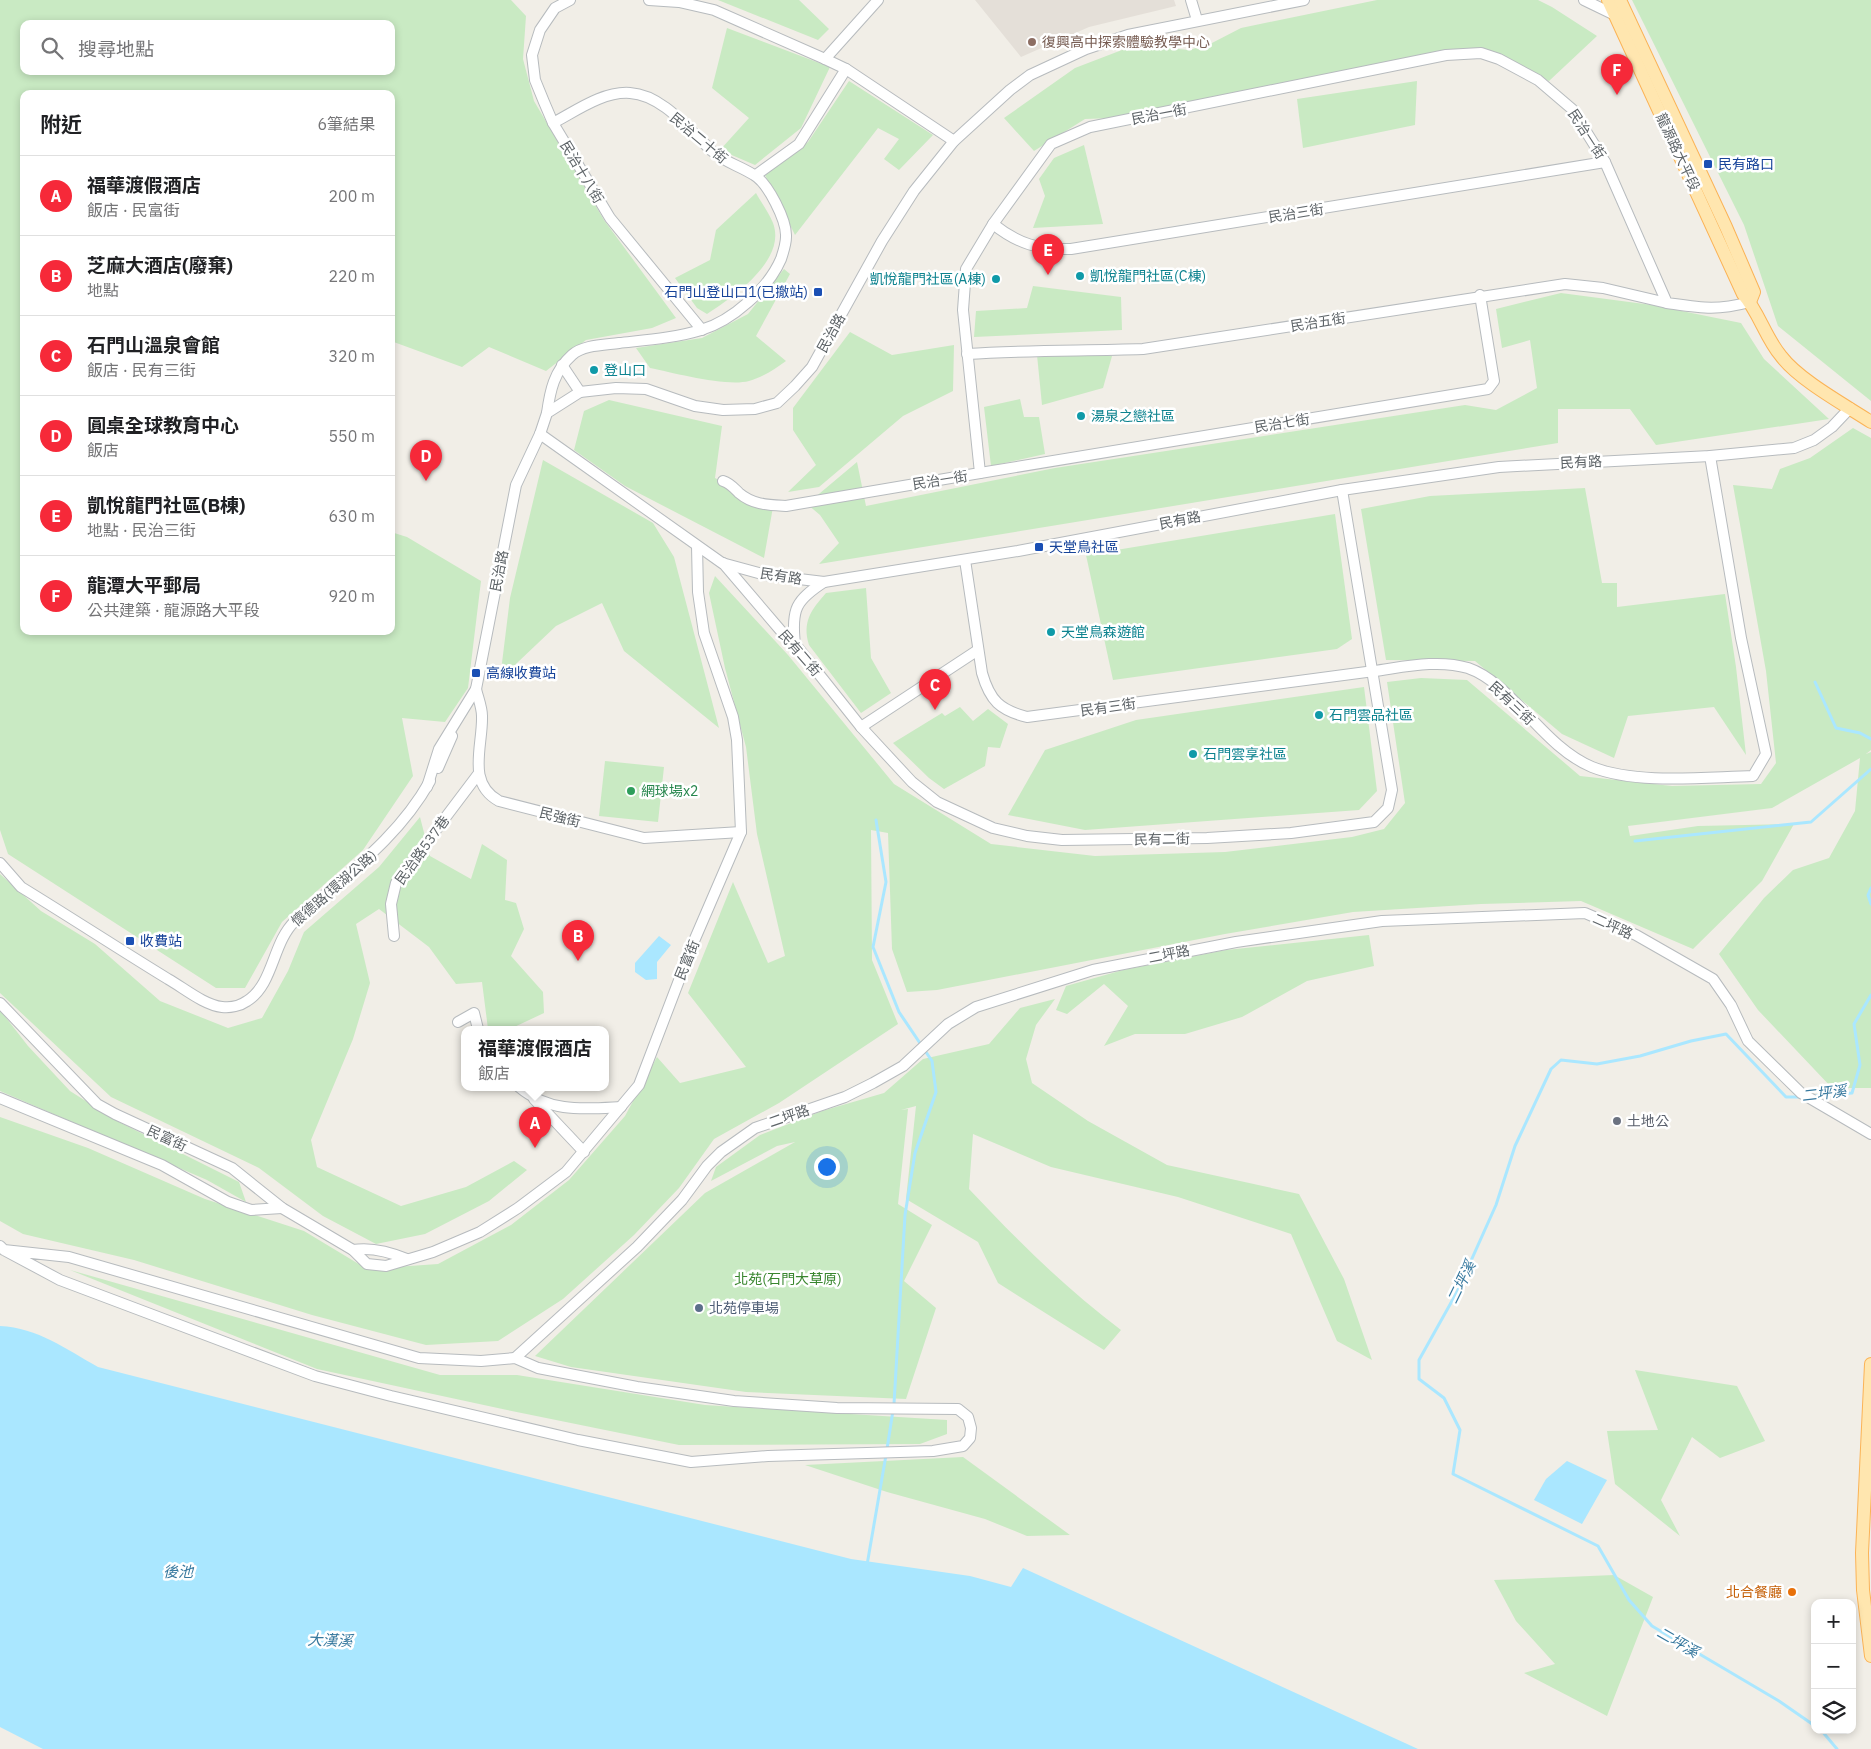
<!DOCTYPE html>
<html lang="zh-TW">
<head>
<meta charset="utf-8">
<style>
  :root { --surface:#fff; --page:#f6f6f6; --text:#202124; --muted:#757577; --line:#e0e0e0; --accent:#f62939 }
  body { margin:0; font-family:"IBM Plex Sans","Noto Sans TC",sans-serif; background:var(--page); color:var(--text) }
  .controls { position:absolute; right:15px; bottom:15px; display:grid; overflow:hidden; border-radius:10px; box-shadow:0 2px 8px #0003 }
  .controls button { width:45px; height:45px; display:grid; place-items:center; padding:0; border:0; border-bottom:1px solid var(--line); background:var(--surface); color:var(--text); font:25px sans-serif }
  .you { position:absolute; left:826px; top:1166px; width:18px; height:18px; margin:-12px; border:4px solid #fff; border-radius:50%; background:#1a73e8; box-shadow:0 0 0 8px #1a73e833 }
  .badge { display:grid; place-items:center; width:32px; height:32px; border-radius:50%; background:var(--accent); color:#fff; font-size:16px; font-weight:700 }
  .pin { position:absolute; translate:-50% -41px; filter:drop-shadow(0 1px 2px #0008) }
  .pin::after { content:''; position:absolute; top:26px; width:18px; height:15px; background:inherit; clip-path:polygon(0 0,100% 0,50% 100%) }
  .popup { position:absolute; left:461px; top:1026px; width:148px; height:65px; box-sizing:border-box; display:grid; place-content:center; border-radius:10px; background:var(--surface); filter:drop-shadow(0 1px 4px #0005); font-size:16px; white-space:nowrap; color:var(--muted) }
  .popup b { font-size:19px; color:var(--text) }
  .popup::after { content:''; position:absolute; left:50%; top:100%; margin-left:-10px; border:10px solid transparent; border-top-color:var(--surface) }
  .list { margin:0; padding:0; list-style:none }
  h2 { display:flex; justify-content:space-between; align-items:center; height:65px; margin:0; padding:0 20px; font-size:21px }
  h2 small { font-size:16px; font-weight:400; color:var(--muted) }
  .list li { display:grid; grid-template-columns:32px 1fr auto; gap:15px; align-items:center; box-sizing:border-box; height:80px; padding:0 20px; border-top:1px solid var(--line) }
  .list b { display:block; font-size:19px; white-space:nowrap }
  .list p { margin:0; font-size:16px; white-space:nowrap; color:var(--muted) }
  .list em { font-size:16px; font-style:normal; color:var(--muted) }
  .icon { flex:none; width:28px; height:28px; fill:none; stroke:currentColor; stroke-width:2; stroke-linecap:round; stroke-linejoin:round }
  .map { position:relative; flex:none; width:1871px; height:1749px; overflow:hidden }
  .search { position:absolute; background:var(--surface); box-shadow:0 2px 8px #0003; left:20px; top:20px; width:375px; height:55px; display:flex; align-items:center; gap:12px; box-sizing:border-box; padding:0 18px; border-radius:10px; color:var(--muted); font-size:19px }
  .panel { position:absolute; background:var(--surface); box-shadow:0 2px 8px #0003; left:20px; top:90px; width:375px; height:545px; border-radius:10px }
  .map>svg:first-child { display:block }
  .education { fill:#e4dfd8 }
  .green { fill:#c9eac3; fill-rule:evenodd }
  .water { fill:#aae7ff }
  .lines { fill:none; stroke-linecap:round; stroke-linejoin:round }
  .stream { stroke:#aae7ff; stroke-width:3 }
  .minor-casing { stroke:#b7bbbe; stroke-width:12 }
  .major-casing { stroke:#fbb356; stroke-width:14 }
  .minor { stroke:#fff; stroke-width:10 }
  .major { stroke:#ffe6af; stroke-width:12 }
  .education-dot { fill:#8d6e63; stroke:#fff; stroke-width:2 }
  .transit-dot { fill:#1a4fb4; stroke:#fff; stroke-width:2 }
  .culture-dot { fill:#0f9aa8; stroke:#fff; stroke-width:2 }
  .leisure-dot { fill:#2e9e5b; stroke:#fff; stroke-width:2 }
  .worship-dot { fill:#6b7280; stroke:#fff; stroke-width:2 }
  .service-dot { fill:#5c6f8a; stroke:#fff; stroke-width:2 }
  .food-dot { fill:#e8710a; stroke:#fff; stroke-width:2 }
  .labels { text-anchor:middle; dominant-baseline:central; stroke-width:5; stroke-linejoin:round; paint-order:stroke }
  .education-label { font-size:14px; fill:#785e54; stroke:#fff; text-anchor:start }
  .street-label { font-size:14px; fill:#5e6468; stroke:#fff }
  .transit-label { font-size:14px; fill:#164399; stroke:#fff; text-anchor:start }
  .culture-label { font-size:14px; fill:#0d838f; stroke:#fff; text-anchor:start }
  .leisure-label { font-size:14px; fill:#27864d; stroke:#fff; text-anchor:start }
  .worship-label { font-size:14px; fill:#5b616d; stroke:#fff; text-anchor:start }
  .park-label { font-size:14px; fill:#39862f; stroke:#fff }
  .service-label { font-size:14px; fill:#4e5e75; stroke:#fff; text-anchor:start }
  .food-label { font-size:14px; fill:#c56008; stroke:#fff; text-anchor:end }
  .water-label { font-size:15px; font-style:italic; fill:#36789e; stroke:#fff }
</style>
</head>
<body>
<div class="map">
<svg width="1871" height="1749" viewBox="0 0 1871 1749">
  <rect width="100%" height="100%" fill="#f1eee7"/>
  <polygon class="education" points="975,0 1174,0 1176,6 1089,27 1021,57"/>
  <g class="green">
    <path d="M0,0H511L526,16L523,59L534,101L604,220L676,318L652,328L586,340L546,371L489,347L462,367L391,341V94H24V631H391V532L407,537L481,581L468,688L445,722L402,718L413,776L363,850L282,922L245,988H216L8,854L0,830ZM24,24H391V71H24Z"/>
    <polygon points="718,0 799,0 829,29 818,40"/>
    <polygon points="1377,0 1538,0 1552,7 1597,36 1549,81 1490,53 1372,68 1115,118 1085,119 1034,151 1004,118 1075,68 1135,45 1189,50 1210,44 1241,28"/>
    <polygon points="1632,0 1871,0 1871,401 1778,326 1744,225"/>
    <polygon points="727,28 830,67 801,128 755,165 720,150 749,118 712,88"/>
    <polygon points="849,81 933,135 899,170 884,159 899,139 878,128 795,235 765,175 808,142"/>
    <polygon points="1417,81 1415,125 1303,148 1297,99"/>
    <polygon points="1084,145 1103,224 1033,228 1045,196 1039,179 1054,158"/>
    <path d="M756,193C761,202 769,213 773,223C787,260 733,297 707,314L697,308L675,278L710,260L716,230Z"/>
    <path d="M784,269L790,274L756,336L786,361C775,369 763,377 749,381C727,387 674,373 650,368L636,348L702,338L748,314Z"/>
    <polygon points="1033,286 1121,297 1122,330 974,337 976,311 1027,308"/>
    <polygon points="1561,293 1652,305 1741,323 1764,359 1829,419 1656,445 1630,409 1558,409 1558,443 819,564 839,543 820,515 807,504 857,462 866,506 1055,468 1465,405 1496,410 1537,388 1530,340 1502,348 1496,309"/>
    <polygon points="850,332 892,355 954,345 953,391 903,416 819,487 788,492 816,465 793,430 793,408"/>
    <polygon points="1037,355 1112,356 1103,388 1042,405"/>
    <polygon points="1020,399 1024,417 1039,417 1045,454 991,466 984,407"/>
    <polygon points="609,400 722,426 715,478 773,507 764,558 625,486 574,450 584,411"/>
    <polygon points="1853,428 1871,438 1871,750 1866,754 1871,752 1871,1088 1832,1088 1758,1010 1719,954 1764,898 1793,870 1829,858 1855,811 1860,758 1772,808 1628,826 1630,836 1698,826 1794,824 1762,881 1693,949 1581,901 1481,904 1353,912 1225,934 937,990 907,992 892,949 888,833 871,830 872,960 898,1024 779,1103 714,1139 679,1188 634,1235 563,1299 498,1341 426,1345 312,1315 134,1260 23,1234 0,1221 0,1117 88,1148 205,1199 304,1231 367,1269 438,1264 511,1225 569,1180 625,1116 657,1057 680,1083 746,1067 688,993 733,882 768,963 785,956 757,834 746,747 725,668 709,593 715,576 788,655 894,784 991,844 1095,856 1225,852 1352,837 1384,829 1405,803 1387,682 1421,678 1467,680 1580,776 1672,786 1761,784 1776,763 1766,671 1733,485 1772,489 1780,469 1810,458"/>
    <polygon points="543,460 653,523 674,557 719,728 624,651 602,603 556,626 500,679 510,598"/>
    <polygon points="1585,488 1602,583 1617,583 1617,607 1725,594 1736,667 1746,755 1714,707 1628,716 1614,758 1562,734 1475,661 1386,660 1361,509 1430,496"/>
    <polygon points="1335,514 1352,639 1337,649 1113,680 1086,555"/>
    <path d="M866,588L871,658L891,693L861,713L809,645C802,622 811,610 826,593Z"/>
    <polygon points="1364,687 1377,791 1359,810 1085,830 1008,815 1045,750 1136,720"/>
    <polygon points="960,707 973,721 988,709 1008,724 1000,748 988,747 985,766 944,789 929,778 893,743 942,713 945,716"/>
    <polygon points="605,761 664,767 658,822 599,816"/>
    <polygon points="420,817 430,856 471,879 482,844 507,860 505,900 516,903 524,929 511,956 543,992 544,1013 510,1029 488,1029 482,982 456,984 429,947 379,909 356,924 370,983 353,1039 311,1140 317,1167 401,1206 466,1187 514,1161 527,1170 489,1201 425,1234 376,1244 323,1216 259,1168 111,1097 0,993 0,874 41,911 95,944 160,1001 228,1028 262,1018 288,971 304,932 379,867"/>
    <polygon points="1369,935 1374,966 1307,981 1242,1017 1185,1034 1135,1034 1104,1046 1128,1006 1104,984 1067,1014 1056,1010 1066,986 1123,970 1226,950"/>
    <path d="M1055,999L1036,1025L1026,1059L1032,1083L1088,1121L1167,1165L1299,1194L1344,1279L1372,1360L1337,1341L1291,1234L1178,1197L1051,1167L973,1134L969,1189C1017,1240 1065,1288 1121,1330L1104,1350L998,1283L978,1242L906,1199L916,1106L901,1110L908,1109L898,1204L932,1225L904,1281L936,1308L906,1399L746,1392L571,1367L535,1356L705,1193L795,1142L777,1146L711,1181L716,1167L760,1135L822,1111L884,1093L923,1059L989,1044L1020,1008Z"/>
    <polygon points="0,1010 28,1046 70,1091 119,1122 239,1182 246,1202 207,1180 0,1091"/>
    <polygon points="70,1270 440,1375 517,1375 705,1405 947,1420 947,1434 920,1444 679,1445 507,1410 317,1369"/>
    <polygon points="1635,1370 1737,1386 1765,1441 1720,1458 1692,1437 1661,1500 1680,1536 1615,1484 1607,1431 1658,1430"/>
    <polygon points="963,1457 1070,1535 1027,1536 985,1519 887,1492 805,1465"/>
    <polygon points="1614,1575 1653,1597 1607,1716 1524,1673 1555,1664 1516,1621 1494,1580"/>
  </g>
  <g class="water">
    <polygon points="659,936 671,945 657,962 657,979 646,980 635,972 635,963"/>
    <path d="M0,1326C38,1328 66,1349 98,1367L851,1559L970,1576L1011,1587L1023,1568L1418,1749H43L0,1727Z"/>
    <polygon points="1567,1461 1607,1480 1582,1524 1534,1500 1546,1479"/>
  </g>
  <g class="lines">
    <g class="stream">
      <polyline points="1815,682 1836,728 1860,733 1871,739"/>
      <polyline points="876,820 886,882 873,947 899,1012 932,1061 936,1092 915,1153 905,1215 894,1404 887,1449"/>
      <polyline points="1635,841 1811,822 1871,769"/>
      <polyline points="1871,888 1868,895 1871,904"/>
      <polyline points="1814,1096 1852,1093 1860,1065 1854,1024 1871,995"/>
      <polyline points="1800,1097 1786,1097 1726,1034 1691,1041 1640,1056 1597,1064 1561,1060 1551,1069 1515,1146 1496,1205 1457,1292 1419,1360 1419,1379 1444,1398 1460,1430 1453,1474 1598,1546 1629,1600 1652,1626 1779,1701 1815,1726"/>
      <polyline points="867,1565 886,1455"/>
      <polyline points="1821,1730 1837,1749"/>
    </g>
    <g class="minor-casing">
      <g id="minor">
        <polyline points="570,0 555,8 540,30 532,55 535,80 544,102 553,123 610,218 702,330"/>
        <polyline points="649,0 679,2 714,10 825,59 846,69 954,141"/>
        <polyline points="1191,0 1197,20"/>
        <polyline points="1584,0 1615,15 1617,14"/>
        <polyline points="825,59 878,0"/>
        <polyline points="756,175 799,144 846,69"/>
        <path d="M993,224C1018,244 1039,250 1071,249L1605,162"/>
        <path d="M967,354C1026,350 1084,351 1143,349L1565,284L1603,288L1667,303"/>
        <polyline points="562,365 580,392"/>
        <path d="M547,413C550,391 554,371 572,355C583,345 604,345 619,343C646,340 675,338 701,330C732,321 768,289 781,259C783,253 786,243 786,237C787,221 768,183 754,175C738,165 726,163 712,151C689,130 663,95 630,93C603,91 576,111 553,123"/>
        <polyline points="540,434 722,563 766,575 824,582 1018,551 1342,490 1499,467 1710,456 1794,448 1814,440 1832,427 1850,408"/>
        <polyline points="980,473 1488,389 1494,381 1480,295"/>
        <path d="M723,481C730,483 734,488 739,493C753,505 769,505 786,506L980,473L963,310L966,269L993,224L1051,144L1090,127L1446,55L1481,53L1499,59L1538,80L1572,109L1605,162L1667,303C1702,308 1715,311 1750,302"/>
        <path d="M965,560L982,673C990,701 1000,710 1027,717L1374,671C1404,667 1438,659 1468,668C1512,683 1543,747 1592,767C1637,785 1705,777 1753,776L1766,754L1741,638L1710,456"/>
        <polyline points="723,563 781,631 795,644 861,727 912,782 937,802 993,828 1027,836 1062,840 1207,838 1291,833 1374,822 1388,808 1392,790 1342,490"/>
        <path d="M795,644C791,609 796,600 824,582"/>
        <path d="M476,689C478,698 482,707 482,716C483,746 466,783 499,801L644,838L741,832"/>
        <polyline points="861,727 978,650"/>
        <polyline points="438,768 452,736"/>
        <polyline points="427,787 439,749 476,689 516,485 540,434 547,413 580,392 616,388 646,389 695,406 723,410 755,409 777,403 795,386 812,367 882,241 914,191 954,141 1010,90 1030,75 1086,49 1128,35 1304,0"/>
        <path d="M0,863L21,887C70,917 119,949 168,979C184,988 204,1005 222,1007C230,1008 240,1006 247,1001C274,984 272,943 295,921C344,876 397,840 430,781"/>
        <polyline points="394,936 391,904 396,883 479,773"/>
        <polyline points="0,1003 97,1104 115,1114 232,1168 282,1208 353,1250 367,1264 386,1266 433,1252 480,1232 518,1208 566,1172 639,1085 694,941 741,832 737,740 733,717 704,633 698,592 697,546"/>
        <polyline points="458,1022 474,1013 478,1029"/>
        <path d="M519,1087C550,1113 583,1109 621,1107"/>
        <polyline points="0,1098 162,1165 228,1202 251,1210 282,1208"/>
        <polyline points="534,1099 584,1152"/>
        <polyline points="0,1246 4,1250 60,1280 315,1376 391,1396 578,1440 691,1462 768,1456 933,1451 963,1446 970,1438 971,1428 968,1417 958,1409 837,1408 734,1401 637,1387 538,1368 515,1358 481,1361 419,1358 69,1257 4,1250"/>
        <path d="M353,1250C371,1247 390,1252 407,1259"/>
        <polyline points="515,1358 637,1247 682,1200 707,1166 721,1152 755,1128 845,1097 873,1083 903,1066 948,1024 976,1007 1093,970 1236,942 1382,921 1585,913 1636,935 1713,979 1731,1005 1748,1041 1801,1093 1871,1134"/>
      </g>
    </g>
    <g class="major-casing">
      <g id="major">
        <path d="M1608,0L1743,294C1759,312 1765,337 1781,356C1799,380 1845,405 1871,422"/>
        <polyline points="1620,0 1726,227 1754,292 1750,302"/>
        <polyline points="1871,1364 1862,1553 1863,1590 1871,1656"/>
      </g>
    </g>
    <use href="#minor" class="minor"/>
    <use href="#major" class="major"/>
  </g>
  <circle class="education-dot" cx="1032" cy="42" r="5"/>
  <g class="transit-dot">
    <rect x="1703" y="159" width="10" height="10" rx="2.5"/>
    <rect x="813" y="287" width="10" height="10" rx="2.5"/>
    <rect x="1034" y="542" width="10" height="10" rx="2.5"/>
    <rect x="471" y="668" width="10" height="10" rx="2.5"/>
    <rect x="125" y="936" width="10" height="10" rx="2.5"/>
  </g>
  <g class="culture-dot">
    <circle cx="1080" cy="276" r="5"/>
    <circle cx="996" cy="279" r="5"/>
    <circle cx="594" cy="370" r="5"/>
    <circle cx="1081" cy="416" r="5"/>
    <circle cx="1051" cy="632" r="5"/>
    <circle cx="1319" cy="715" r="5"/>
    <circle cx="1193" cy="754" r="5"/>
  </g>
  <circle class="leisure-dot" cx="631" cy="791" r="5"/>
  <circle class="worship-dot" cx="1617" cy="1121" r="5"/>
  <circle class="service-dot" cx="699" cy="1308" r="5"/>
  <circle class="food-dot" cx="1792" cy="1592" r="5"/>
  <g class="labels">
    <g class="education-label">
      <text x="1042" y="42">復興高中探索體驗教學中心</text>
    </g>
    <g class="street-label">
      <text transform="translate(1159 114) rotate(-11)">民治一街</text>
      <text transform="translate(1587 134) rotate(57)">民治一街</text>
      <text transform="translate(699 138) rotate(40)">民治二十街</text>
      <text transform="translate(1678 152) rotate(65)">龍源路大平段</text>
      <text transform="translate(582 172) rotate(59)">民治十八街</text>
      <text transform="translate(1296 213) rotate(-9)">民治三街</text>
      <text transform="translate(1318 322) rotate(-9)">民治五街</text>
      <text transform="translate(831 333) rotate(-61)">民治路</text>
      <text transform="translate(1282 423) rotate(-9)">民治七街</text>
      <text transform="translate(1581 462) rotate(-3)">民有路</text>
      <text transform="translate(940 480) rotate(-9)">民治一街</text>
      <text transform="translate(1180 520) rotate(-11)">民有路</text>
      <text transform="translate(499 571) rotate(-79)">民治路</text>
      <text transform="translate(781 576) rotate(9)">民有路</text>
      <text transform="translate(800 653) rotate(49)">民有二街</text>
      <text transform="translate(1512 703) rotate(43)">民有三街</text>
      <text transform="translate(1108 707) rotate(-8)">民有三街</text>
      <text transform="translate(560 817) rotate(14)">民強街</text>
      <text transform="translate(1162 839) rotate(-1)">民有二街</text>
      <text transform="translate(422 850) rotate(-54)">民治路537巷</text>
      <text transform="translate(334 888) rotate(-41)">懷德路(環湖公路)</text>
      <text transform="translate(1613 926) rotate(24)">二坪路</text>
      <text transform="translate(1169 954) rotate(-11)">二坪路</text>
      <text transform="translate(687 960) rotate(-68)">民富街</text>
      <text transform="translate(789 1116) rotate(-19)">二坪路</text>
      <text transform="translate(167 1138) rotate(25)">民富街</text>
    </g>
    <g class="transit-label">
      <text x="1718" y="164">民有路口</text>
      <text x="808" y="292" text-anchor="end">石門山登山口1(已撤站)</text>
      <text x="1049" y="547">天堂鳥社區</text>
      <text x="486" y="673">高線收費站</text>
      <text x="140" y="941">收費站</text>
    </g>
    <g class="culture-label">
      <text x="1090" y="276">凱悅龍門社區(C棟)</text>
      <text x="986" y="279" text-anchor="end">凱悅龍門社區(A棟)</text>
      <text x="604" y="370">登山口</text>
      <text x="1091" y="416">湯泉之戀社區</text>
      <text x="1061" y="632">天堂鳥森遊館</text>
      <text x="1329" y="715">石門雲品社區</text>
      <text x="1203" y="754">石門雲享社區</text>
    </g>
    <g class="leisure-label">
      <text x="641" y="791">網球場x2</text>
    </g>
    <g class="worship-label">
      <text x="1627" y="1121">土地公</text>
    </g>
    <g class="park-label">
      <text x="788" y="1279">北苑(石門大草原)</text>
    </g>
    <g class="service-label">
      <text x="709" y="1308">北苑停車場</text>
    </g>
    <g class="food-label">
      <text x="1782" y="1592">北合餐廳</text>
    </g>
    <g class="water-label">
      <text transform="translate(1824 1093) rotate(-7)">二坪溪</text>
      <text transform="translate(1461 1282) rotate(-64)">二坪溪</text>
      <text x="178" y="1571">後池</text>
      <text transform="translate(330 1640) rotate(2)">大漢溪</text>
      <text transform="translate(1678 1642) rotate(30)">二坪溪</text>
    </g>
  </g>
</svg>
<div class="controls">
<button>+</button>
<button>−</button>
<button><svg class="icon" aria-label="layers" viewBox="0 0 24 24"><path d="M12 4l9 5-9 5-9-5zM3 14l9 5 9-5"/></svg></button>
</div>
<div class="you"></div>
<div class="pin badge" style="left:535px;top:1148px">A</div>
<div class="popup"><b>福華渡假酒店</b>飯店</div>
<div class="pin badge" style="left:578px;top:961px">B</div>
<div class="pin badge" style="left:935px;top:710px">C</div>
<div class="pin badge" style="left:426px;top:481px">D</div>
<div class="pin badge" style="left:1048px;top:275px">E</div>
<div class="pin badge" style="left:1617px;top:95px">F</div>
<div class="search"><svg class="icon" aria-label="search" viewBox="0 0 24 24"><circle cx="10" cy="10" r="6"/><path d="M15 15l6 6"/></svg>搜尋地點</div>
<section class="panel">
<h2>附近<small>6筆結果</small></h2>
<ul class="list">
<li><span class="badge">A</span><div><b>福華渡假酒店</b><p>飯店 · 民富街</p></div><em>200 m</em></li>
<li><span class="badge">B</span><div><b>芝麻大酒店(廢棄)</b><p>地點</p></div><em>220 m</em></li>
<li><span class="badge">C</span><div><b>石門山溫泉會館</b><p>飯店 · 民有三街</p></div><em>320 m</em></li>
<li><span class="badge">D</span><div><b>圓桌全球教育中心</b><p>飯店</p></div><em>550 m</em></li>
<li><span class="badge">E</span><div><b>凱悅龍門社區(B棟)</b><p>地點 · 民治三街</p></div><em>630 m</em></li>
<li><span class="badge">F</span><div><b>龍潭大平郵局</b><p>公共建築 · 龍源路大平段</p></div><em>920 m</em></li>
</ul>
</section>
</div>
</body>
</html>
